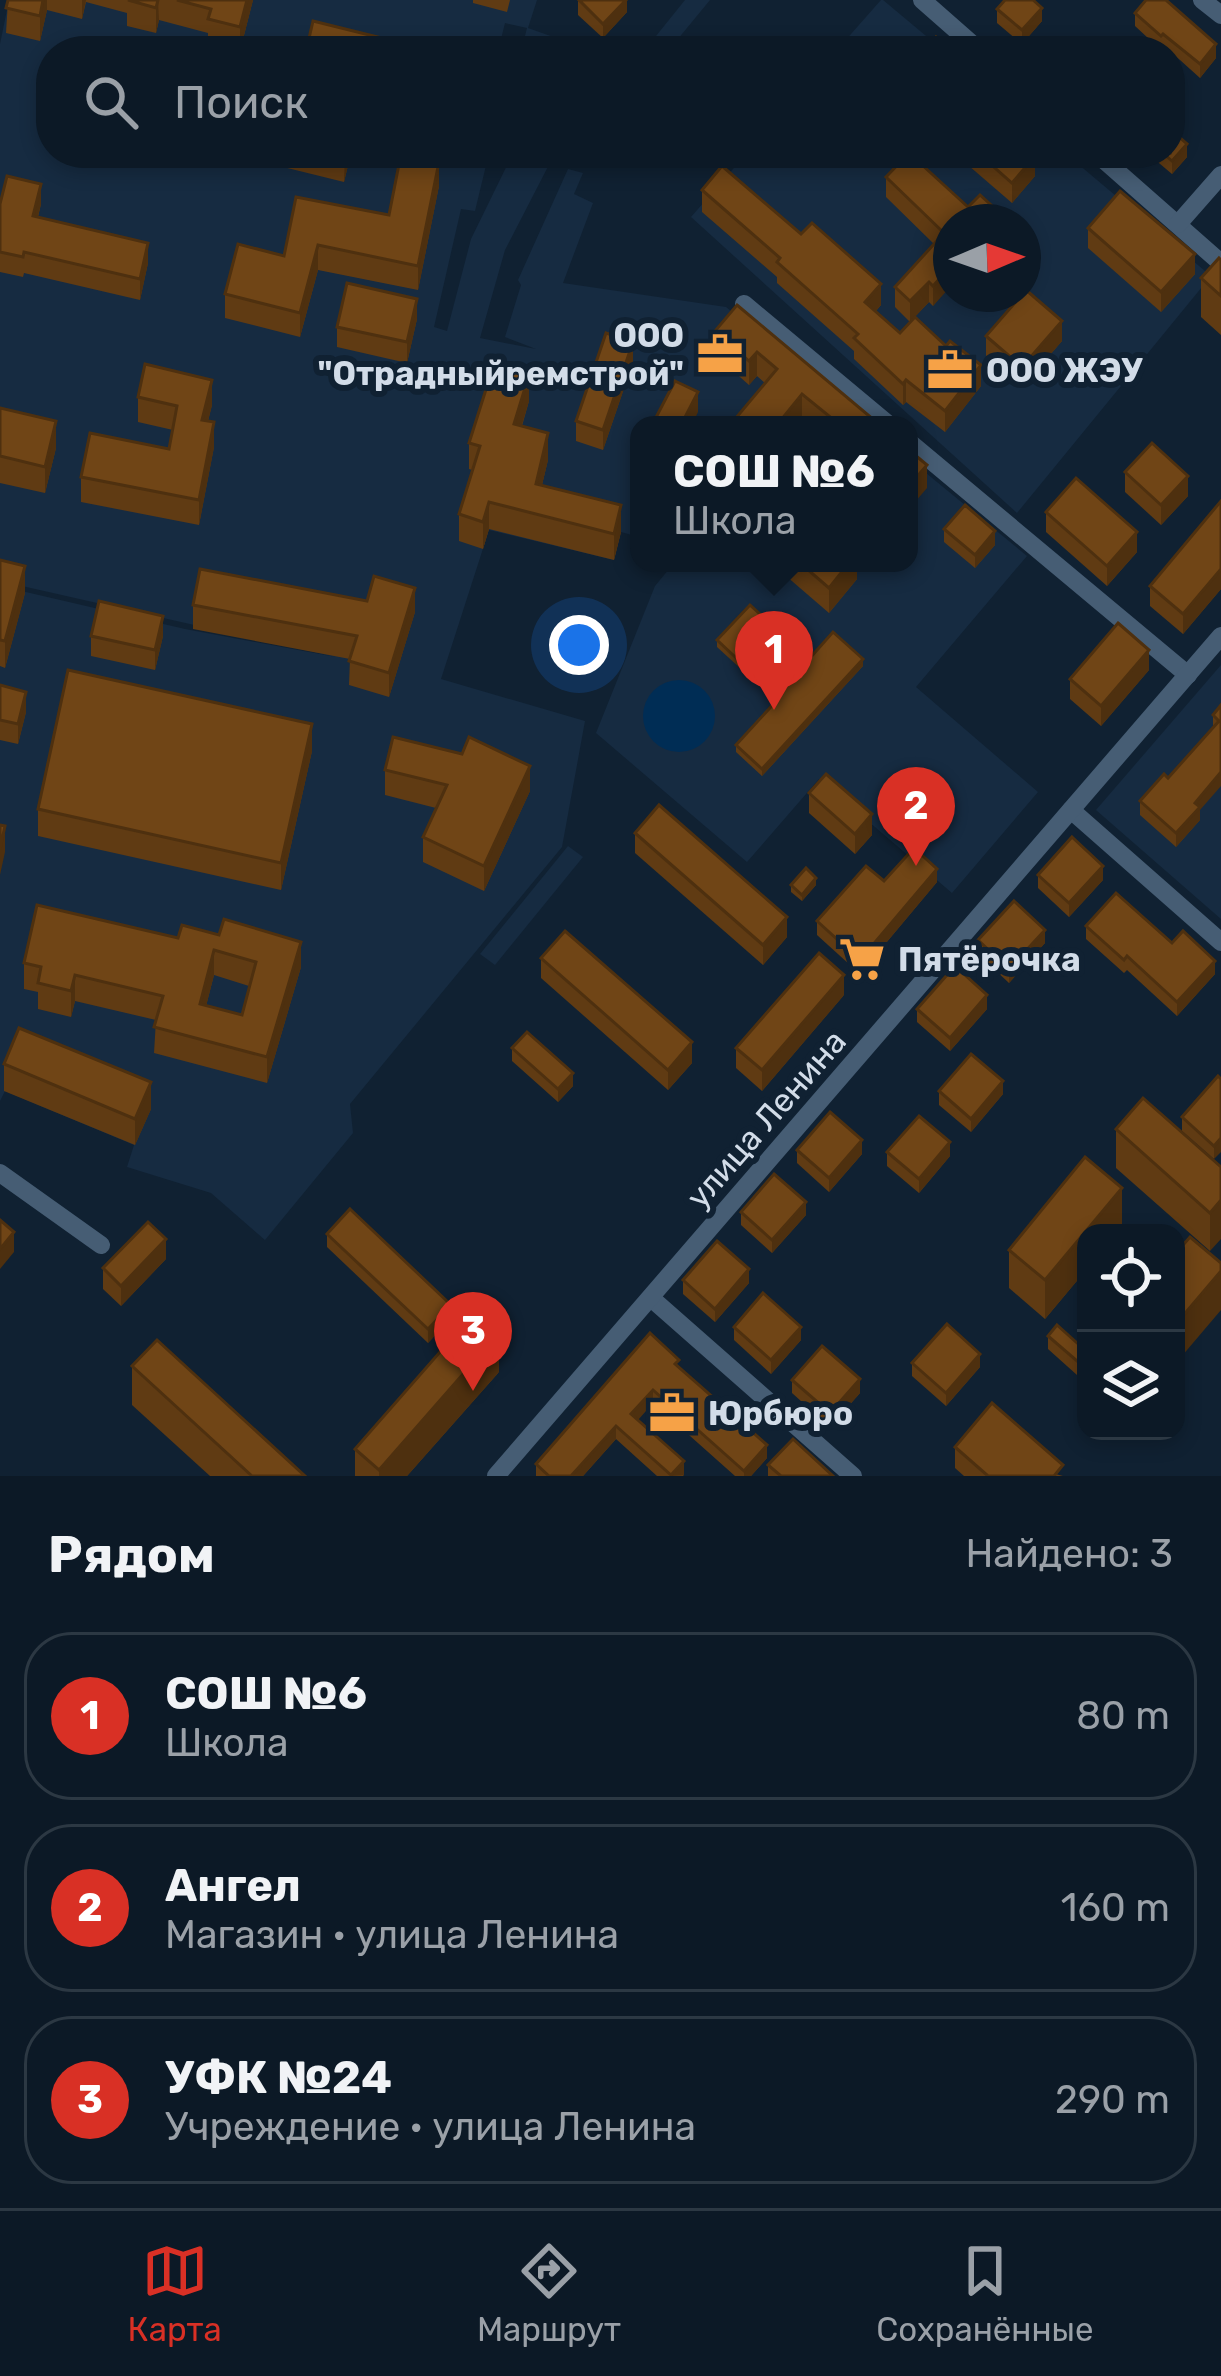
<!DOCTYPE html>
<html lang="ru">
<head>
<meta charset="utf-8">
<style>
  :root { --surface:#0c1926; --page:#15222e; --text:#f1f3f6; --muted:#9aa0a7; --line:#2c3843; --accent:#d93025 }
  body { margin:0; font-family:Rubik,sans-serif; background:var(--page); color:var(--text) }
  .controls { position:absolute; right:36px; bottom:36px; display:grid; overflow:hidden; border-radius:24px; box-shadow:0 6px 18px #0003 }
  .controls button { width:108px; height:108px; display:grid; place-items:center; padding:0; border:0; border-bottom:3px solid var(--line); background:var(--surface); color:var(--text); font:60px sans-serif }
  .compass { position:absolute; left:933px; top:204px; width:108px; height:108px; border-radius:50%; background:var(--surface); box-shadow:0 6px 18px #0003; rotate:88deg }
  .you { position:absolute; left:579px; top:645px; width:42px; height:42px; margin:-30px; border:9px solid #fff; border-radius:50%; background:#1a73e8; box-shadow:0 0 0 18px #1a73e833 }
  .badge { display:grid; place-items:center; width:78px; height:78px; border-radius:50%; background:var(--accent); color:#fff; font-size:39px; font-weight:700 }
  .pin { position:absolute; translate:-50% -99px; filter:drop-shadow(0 3px 6px #0008) }
  .pin::after { content:''; position:absolute; top:63px; width:42px; height:36px; background:inherit; clip-path:polygon(0 0,100% 0,50% 100%) }
  .popup { position:absolute; left:630px; top:416px; width:288px; height:156px; box-sizing:border-box; display:grid; place-content:center; border-radius:24px; background:var(--surface); filter:drop-shadow(0 3px 9px #0005); font-size:39px; white-space:nowrap; color:var(--muted) }
  .popup b { font-size:45px; color:var(--text) }
  .popup::after { content:''; position:absolute; left:50%; top:100%; margin-left:-24px; border:24px solid transparent; border-top-color:var(--surface) }
  .list { margin:0; padding:0; list-style:none }
  h2 { display:flex; justify-content:space-between; align-items:center; height:156px; margin:0; padding:0 48px; font-size:51px }
  h2 small { font-size:39px; font-weight:400; color:var(--muted) }
  .list li { display:grid; grid-template-columns:78px 1fr auto; gap:36px; align-items:center; box-sizing:border-box; height:168px; margin:0 24px 24px; padding:0 24px; border:3px solid var(--line); border-radius:48px }
  .list b { display:block; font-size:45px; white-space:nowrap }
  .list p { margin:0; font-size:39px; white-space:nowrap; color:var(--muted) }
  .list em { font-size:39px; font-style:normal; color:var(--muted) }
  .icon { flex:none; width:66px; height:66px; fill:none; stroke:currentColor; stroke-width:2; stroke-linecap:round; stroke-linejoin:round }
  .map { position:relative; flex:none; width:1221px; height:1476px; overflow:hidden }
  .search { position:absolute; background:var(--surface); box-shadow:0 6px 18px #0003; left:36px; right:36px; top:36px; height:132px; display:flex; align-items:center; gap:30px; box-sizing:border-box; padding:0 42px; border-radius:48px; color:var(--muted); font-size:45px }
  .sheet { height:732px; background:var(--surface) }
  nav { display:flex; justify-content:space-around; align-items:center; box-sizing:border-box; height:168px; border-top:3px solid var(--line); background:var(--surface); font-size:33px; color:var(--muted) }
  nav a { display:grid; justify-items:center; gap:6px }
  nav .on { color:var(--accent) }
  .map>svg:first-child { display:block }
  .built { fill:#162b41; fill-rule:evenodd }
  .green { fill:#002d55 }
  .lines { fill:none; stroke-linecap:round; stroke-linejoin:round }
  .minor { stroke:#465d74; stroke-width:18 }
  .wall { fill:#603b13; fill-rule:evenodd }
  .shaded-wall { fill:#4e300f }
  .building { fill:#704516; stroke:#4e300f; stroke-width:3; fill-rule:evenodd }
  .labels { text-anchor:middle; dominant-baseline:central; stroke-width:12; stroke-linejoin:round; paint-order:stroke }
  .poi-label { font-size:33px; font-weight:bold; fill:#d2dce8; stroke:#102132; text-anchor:start }
  .street-label { font-size:33px; fill:#d2dce8; stroke:#102132 }
</style>
</head>
<body>
<div class="map">
<svg width="1221" height="1476" viewBox="0 0 1221 1476">
  <rect width="100%" height="100%" fill="#102132"/>
  <g class="built">
    <polygon points="9,0 537,0 528,28 593,51 550,51 523,44 527,28 505,23 498,51 51,51 51,153 489,153 475,211 461,209 434,327 447,331 471,239 513,153 555,153 505,250 480,338 536,349 505,337 521,285 518,280 568,169 583,173 574,194 593,203 563,283 726,307 868,425 639,425 639,537 621,532 614,560 489,530 441,679 585,721 562,847 350,1104 353,1133 265,1240 211,1193 127,1167 134,1145 5,1091 0,1101 0,586 185,629 336,657 0,581 0,44"/>
    <polygon points="685,0 710,0 668,51 644,51"/>
    <polygon points="881,0 883,0 944,51 836,51"/>
    <path d="M747,153H1065L1211,276L1017,513L691,217ZM951,222H1023V294H951Z"/>
    <polygon points="909,459 1027,556 916,687 1038,792 952,893 819,779 747,862 596,733 655,586 674,563 909,563"/>
    <polygon points="1221,665 1221,919 1096,810"/>
    <polygon points="568,846 583,857 495,965 480,954"/>
  </g>
  <circle class="green" cx="679" cy="716" r="36"/>
  <g class="lines">
    <g class="minor">
      <polyline points="922,0 980,51"/>
      <polyline points="1202,0 1221,15"/>
      <polyline points="1096,153 1221,263"/>
      <polyline points="1178,224 1221,175"/>
      <polyline points="744,304 889,425"/>
      <polyline points="909,442 1188,675"/>
      <polyline points="1071,810 1221,942"/>
      <polyline points="0,1173 101,1245"/>
      <polyline points="651,1298 853,1476"/>
      <polyline points="496,1476 1221,636"/>
    </g>
  </g>
  <g class="wall">
    <polygon points="8,0 253,0 240,51 208,44 208,33 159,20 156,33 127,26 127,13 86,2 82,19 47,10 40,41 6,33"/>
    <polygon points="473,0 510,0 507,12 473,3"/>
    <polygon points="578,1 627,12 603,38 578,15"/>
    <polygon points="997,9 1042,21 1022,44 997,23"/>
    <polygon points="1135,13 1216,58 1200,78 1170,51 1163,47 1161,50 1135,26"/>
    <polygon points="239,153 351,153 344,182 239,156"/>
    <polygon points="954,153 1032,153 1035,176 1012,203"/>
    <polygon points="1147,153 1170,153 1187,157 1172,174"/>
    <polygon points="886,177 968,207 1000,222 933,306 929,302 910,322 895,307 895,287 934,244 886,197"/>
    <polygon points="439,186 418,290 318,270 300,337 225,318 225,294 284,256 389,215"/>
    <polygon points="702,190 881,305 876,311 900,333 981,386 945,432 906,402 903,405 854,359 854,351 777,283 777,277 702,212"/>
    <polygon points="0,204 41,204 38,217 148,263 140,300 24,273 23,277 0,272"/>
    <polygon points="1088,228 1195,274 1161,312 1088,248"/>
    <polygon points="1221,260 1221,335 1201,317 1201,278"/>
    <polygon points="737,305 880,425 811,425 802,418 796,425 730,425 765,383 757,376 749,385 715,355 715,331"/>
    <polygon points="417,319 407,363 337,347 337,327"/>
    <polygon points="986,336 1062,341 1022,387 986,356"/>
    <polygon points="633,362 603,450 576,441 576,421"/>
    <polygon points="138,397 212,405 208,421 214,447 199,525 81,502 81,477 169,449 173,430 138,422"/>
    <polygon points="529,401 522,426 548,460 542,485 621,532 614,560 489,529 483,549 459,541 459,514 472,470 469,469 469,443"/>
    <polygon points="0,408 56,448 45,493 0,483"/>
    <polygon points="1125,472 1188,496 1161,525 1125,492"/>
    <polygon points="1221,501 1221,589 1183,634 1150,606 1150,586"/>
    <polygon points="1046,512 1137,552 1107,586 1046,532"/>
    <polygon points="944,529 995,545 975,568 944,542"/>
    <polygon points="0,560 25,593 5,668 0,666"/>
    <polygon points="771,563 857,563 857,579 829,613"/>
    <polygon points="193,605 415,612 389,697 349,685 350,659 193,629"/>
    <polygon points="91,636 163,636 155,670 91,656"/>
    <polygon points="717,640 809,659 863,666 762,776 736,752 736,745 776,701 717,647"/>
    <polygon points="1149,670 1101,726 1070,699 1070,679"/>
    <polygon points="0,685 26,712 18,744 0,740"/>
    <polygon points="1221,705 1200,810 1200,820 1176,847 1140,815 1140,801 1168,778 1213,728 1213,715"/>
    <polygon points="312,751 281,890 38,836 38,809"/>
    <polygon points="385,770 530,791 484,891 423,862 423,837 436,808 385,795"/>
    <polygon points="809,793 872,835 855,854 809,813"/>
    <polygon points="635,833 787,937 763,965 635,853"/>
    <polygon points="1038,875 1103,880 1069,917 1038,888"/>
    <polygon points="884,881 937,882 860,974 817,935 817,921"/>
    <polygon points="791,885 816,885 802,901 791,892"/>
    <path d="M37,905L301,967L267,1083L154,1053L156,1020L75,1001L71,1017L38,1009V992L24,989V963ZM214,975L249,986L242,1015L206,1006Z"/>
    <polygon points="1086,926 1172,943 1215,974 1177,1016 1127,970 1124,973 1086,939"/>
    <polygon points="978,940 1045,943 1009,983 978,954"/>
    <polygon points="541,958 692,1063 668,1090 541,978"/>
    <polygon points="844,995 762,1091 736,1068 736,1048"/>
    <polygon points="917,1009 987,1009 950,1051 917,1022"/>
    <polygon points="512,1048 573,1086 558,1102 512,1061"/>
    <polygon points="4,1064 151,1109 135,1145 4,1091"/>
    <polygon points="1218,1076 1214,1159 1182,1131 1182,1117"/>
    <polygon points="939,1091 1003,1094 971,1132 939,1105"/>
    <polygon points="1116,1129 1221,1167 1210,1251 1116,1168"/>
    <polygon points="797,1150 862,1154 829,1192 797,1163"/>
    <polygon points="887,1152 950,1156 919,1193 887,1166"/>
    <polygon points="741,1212 806,1215 772,1253 741,1225"/>
    <polygon points="1122,1227 1045,1319 1009,1288 1009,1250"/>
    <polygon points="327,1234 451,1318 428,1343 327,1247"/>
    <polygon points="166,1259 121,1306 103,1289 103,1268"/>
    <polygon points="683,1280 749,1283 715,1322 683,1294"/>
    <polygon points="734,1327 801,1340 771,1374 734,1340"/>
    <polygon points="1048,1336 1086,1351 1086,1364 1077,1375 1048,1349"/>
    <polygon points="912,1363 980,1367 946,1406 912,1376"/>
    <polygon points="132,1366 305,1476 210,1476 132,1405"/>
    <polygon points="679,1368 767,1458 751,1476 735,1476 653,1403 637,1420 684,1475 683,1476 657,1476 616,1439 583,1476 536,1476 536,1464"/>
    <polygon points="499,1372 407,1476 355,1476 355,1449"/>
    <polygon points="792,1380 860,1393 830,1427 792,1393"/>
    <polygon points="955,1447 1063,1476 964,1476 955,1468"/>
    <polygon points="768,1465 833,1476 768,1476"/>
  </g>
  <g class="shaded-wall">
    <polygon points="43,0 47,0 47,10 40,41 40,16"/>
    <polygon points="82,0 86,0 82,19"/>
    <polygon points="158,0 159,20 156,33 156,8"/>
    <polygon points="247,0 253,0 240,51 240,27"/>
    <polygon points="627,0 627,12 603,38 603,24"/>
    <polygon points="1042,8 1042,21 1022,44 1022,30"/>
    <polygon points="1216,44 1216,58 1200,78 1200,64"/>
    <polygon points="1187,144 1187,157 1172,174 1172,161"/>
    <polygon points="345,153 351,153 344,182"/>
    <polygon points="1035,156 1035,176 1012,203 1012,183"/>
    <polygon points="439,162 439,186 418,290 418,266"/>
    <polygon points="41,184 41,204 33,236 33,216"/>
    <polygon points="148,243 148,263 140,300 140,279"/>
    <polygon points="318,245 318,270 300,337 300,313"/>
    <polygon points="1195,254 1195,274 1161,312 1161,292"/>
    <polygon points="951,266 951,286 933,306 933,286"/>
    <polygon points="929,282 929,302 910,322 910,301"/>
    <polygon points="881,284 881,305 865,323 865,302"/>
    <polygon points="417,299 417,319 407,363 407,342"/>
    <polygon points="1062,321 1062,341 1022,387 1022,367"/>
    <polygon points="633,342 633,362 603,450 603,430"/>
    <polygon points="757,352 757,376 749,385 749,361"/>
    <polygon points="981,365 981,386 945,432 945,411"/>
    <polygon points="529,375 529,401 514,451 514,424"/>
    <polygon points="212,380 212,405 202,445 202,420"/>
    <polygon points="906,380 906,402 903,405 903,384"/>
    <polygon points="698,392 698,412 692,425 681,425"/>
    <polygon points="802,394 802,418 796,425 777,425"/>
    <polygon points="56,421 56,448 45,493 45,467"/>
    <polygon points="214,422 214,447 199,525 199,500"/>
    <polygon points="548,433 548,460 536,510 536,484"/>
    <polygon points="927,465 927,488 909,509 909,486"/>
    <polygon points="1188,476 1188,496 1161,525 1161,505"/>
    <polygon points="489,502 489,529 483,549 483,522"/>
    <polygon points="621,505 621,532 614,560 614,534"/>
    <polygon points="995,531 995,545 975,568 975,555"/>
    <polygon points="1137,532 1137,552 1107,586 1107,566"/>
    <polygon points="849,563 857,563 857,579 829,613 829,588"/>
    <polygon points="25,566 25,593 5,668 5,641"/>
    <polygon points="1221,569 1221,589 1183,634 1183,614"/>
    <polygon points="415,588 415,612 389,697 389,673"/>
    <polygon points="163,616 163,636 155,670 155,650"/>
    <polygon points="1149,650 1149,670 1101,726 1101,706"/>
    <polygon points="863,659 863,666 762,776 762,769"/>
    <polygon points="26,692 26,712 18,744 18,724"/>
    <polygon points="312,724 312,751 281,890 281,863"/>
    <polygon points="530,766 530,791 484,891 484,866"/>
    <polygon points="1221,772 1221,786 1200,810 1200,820 1176,847 1176,833 1195,803"/>
    <polygon points="872,814 872,835 855,854 855,834"/>
    <polygon points="5,826 5,852 0,875 0,849"/>
    <polygon points="1103,866 1103,880 1069,917 1069,903"/>
    <polygon points="937,869 937,882 860,974 860,960"/>
    <polygon points="816,878 816,885 802,901 802,895"/>
    <polygon points="787,917 787,937 763,965 763,945"/>
    <polygon points="1045,930 1045,943 1009,983 1009,969"/>
    <polygon points="301,942 301,967 267,1083 267,1057"/>
    <polygon points="214,950 214,975 200,1030 200,1004"/>
    <polygon points="1215,961 1215,974 1177,1016 1177,1002"/>
    <polygon points="75,975 75,1001 71,1017 71,991"/>
    <polygon points="844,975 844,995 762,1091 762,1070"/>
    <polygon points="987,995 987,1009 950,1051 950,1038"/>
    <polygon points="692,1042 692,1063 668,1090 668,1070"/>
    <polygon points="573,1073 573,1086 558,1102 558,1089"/>
    <polygon points="1003,1081 1003,1094 971,1132 971,1119"/>
    <polygon points="151,1082 151,1109 135,1145 135,1119"/>
    <polygon points="1221,1138 1221,1152 1214,1159 1214,1146"/>
    <polygon points="862,1140 862,1154 829,1192 829,1178"/>
    <polygon points="950,1142 950,1156 919,1193 919,1179"/>
    <polygon points="1122,1188 1122,1227 1117,1233 1086,1233 1086,1270 1045,1319 1045,1280"/>
    <polygon points="1221,1200 1221,1239 1210,1251 1210,1213"/>
    <polygon points="806,1202 806,1215 772,1253 772,1240"/>
    <polygon points="14,1232 14,1252 0,1269 0,1249"/>
    <polygon points="166,1239 166,1259 121,1306 121,1286"/>
    <polygon points="749,1269 749,1283 715,1322 715,1309"/>
    <polygon points="1221,1271 1221,1310 1176,1363 1176,1324"/>
    <polygon points="451,1305 451,1318 428,1343 428,1329"/>
    <polygon points="801,1327 801,1340 771,1374 771,1360"/>
    <polygon points="499,1333 499,1372 407,1476 379,1476 379,1470"/>
    <polygon points="1086,1351 1086,1364 1077,1375 1077,1361"/>
    <polygon points="980,1354 980,1367 946,1406 946,1393"/>
    <polygon points="860,1379 860,1393 830,1427 830,1413"/>
    <polygon points="653,1390 653,1403 631,1428 631,1414"/>
    <polygon points="616,1426 616,1439 583,1476 571,1476"/>
    <polygon points="767,1445 767,1458 751,1476 744,1476 744,1471"/>
    <polygon points="684,1461 684,1475 671,1476"/>
  </g>
  <g class="building">
    <polygon points="8,0 43,0 40,16 6,8"/>
    <polygon points="128,0 158,0 156,8"/>
    <polygon points="177,0 247,0 240,27 208,19 211,9"/>
    <polygon points="579,0 626,0 603,24"/>
    <polygon points="1005,0 1033,0 1042,8 1022,30 997,9"/>
    <polygon points="1146,0 1166,0 1216,44 1200,64 1163,34 1161,36 1135,13"/>
    <polygon points="313,21 434,51 325,51 307,47"/>
    <polygon points="936,37 951,51 924,51"/>
    <polygon points="1170,129 1187,144 1172,161 1163,153 1170,153"/>
    <polygon points="909,153 968,207 980,195 1000,213 991,222 951,222 951,266 933,286 929,282 910,301 895,287 944,233 886,177"/>
    <polygon points="978,153 1032,153 1035,156 1012,183"/>
    <polygon points="401,154 439,162 418,266 318,245 300,313 225,294 238,244 284,256 296,197 389,215"/>
    <polygon points="722,166 801,234 812,223 881,284 865,302 900,333 915,317 946,346 950,341 981,365 945,411 906,380 903,384 854,338 858,334 777,262 780,258 702,190"/>
    <polygon points="7,176 41,184 33,216 148,243 140,279 24,252 23,257 0,252 0,204"/>
    <polygon points="1120,191 1195,254 1161,292 1088,228"/>
    <polygon points="1219,258 1221,260 1221,296 1201,278"/>
    <polygon points="347,283 417,299 407,342 337,327"/>
    <polygon points="1026,290 1062,321 1022,367 986,336"/>
    <polygon points="737,305 880,425 840,425 802,394 777,425 730,425 777,369 757,352 749,361 715,331"/>
    <polygon points="606,333 633,342 603,430 576,421"/>
    <polygon points="145,364 212,380 202,420 214,422 199,500 81,477 90,433 169,449 177,406 138,397"/>
    <polygon points="494,364 529,375 514,424 548,433 536,484 621,505 614,534 489,502 483,522 459,514 480,446 469,443"/>
    <polygon points="675,381 698,392 681,425 652,425"/>
    <polygon points="0,408 56,421 45,467 0,456"/>
    <polygon points="1152,443 1188,476 1161,505 1125,472"/>
    <polygon points="909,450 927,465 909,486"/>
    <polygon points="1076,478 1137,532 1107,566 1046,512"/>
    <polygon points="1221,501 1221,569 1183,614 1150,586"/>
    <polygon points="965,505 995,531 975,555 944,529"/>
    <polygon points="0,560 25,566 5,641 0,640"/>
    <polygon points="800,563 849,563 829,588"/>
    <polygon points="200,569 367,601 374,576 415,588 389,673 349,661 357,636 193,605"/>
    <polygon points="99,601 163,616 155,650 91,636"/>
    <polygon points="750,605 809,659 833,632 863,659 762,769 736,745 779,698 717,640"/>
    <polygon points="1118,623 1149,650 1101,706 1070,679"/>
    <polygon points="68,670 312,724 281,863 38,809"/>
    <polygon points="0,685 26,692 18,724 0,720"/>
    <polygon points="1221,705 1221,772 1195,803 1200,807 1176,833 1140,801 1164,774 1168,778 1219,721 1213,715"/>
    <polygon points="393,737 462,754 469,737 530,766 484,866 423,837 447,785 385,770"/>
    <polygon points="826,774 872,814 855,834 809,793"/>
    <polygon points="659,805 787,917 763,945 635,833"/>
    <polygon points="0,825 5,826 0,849"/>
    <polygon points="1072,837 1103,866 1069,903 1038,875"/>
    <polygon points="914,848 937,869 860,960 817,921 866,866 884,881"/>
    <polygon points="806,868 816,878 802,895 791,885"/>
    <polygon points="1116,893 1172,943 1183,931 1215,961 1177,1002 1127,956 1124,960 1086,926"/>
    <polygon points="1014,901 1045,930 1009,969 978,940"/>
    <path d="M37,905L178,938L182,925L219,935L224,919L301,942L267,1057L154,1027L163,996L75,975L71,991L38,983L41,967L24,963ZM214,950L256,962L242,1015L200,1004Z"/>
    <polygon points="565,931 692,1042 668,1070 541,958"/>
    <polygon points="819,953 844,975 762,1070 736,1048"/>
    <polygon points="955,966 987,995 950,1038 917,1009"/>
    <polygon points="19,1028 151,1082 135,1119 4,1064"/>
    <polygon points="527,1032 573,1073 558,1089 512,1048"/>
    <polygon points="971,1054 1003,1081 971,1119 939,1091"/>
    <polygon points="1218,1076 1221,1079 1221,1138 1214,1146 1182,1117"/>
    <polygon points="1143,1098 1221,1167 1221,1200 1210,1213 1116,1129"/>
    <polygon points="830,1112 862,1140 829,1178 797,1150"/>
    <polygon points="919,1116 950,1142 919,1179 887,1152"/>
    <polygon points="1085,1157 1122,1188 1045,1280 1009,1250"/>
    <polygon points="774,1174 806,1202 772,1240 741,1212"/>
    <polygon points="350,1209 451,1305 428,1329 327,1234"/>
    <polygon points="0,1220 14,1232 0,1249"/>
    <polygon points="148,1222 166,1239 121,1286 103,1268"/>
    <polygon points="1190,1237 1221,1263 1221,1271 1176,1324 1176,1253"/>
    <polygon points="717,1241 749,1269 715,1309 683,1280"/>
    <polygon points="763,1293 801,1327 771,1360 734,1327"/>
    <polygon points="475,1312 499,1333 379,1470 355,1449"/>
    <polygon points="947,1324 980,1354 946,1393 912,1363"/>
    <polygon points="1057,1325 1086,1351 1077,1361 1048,1336"/>
    <polygon points="650,1333 679,1360 675,1364 767,1445 744,1471 653,1390 631,1414 684,1461 671,1475 616,1426 571,1476 549,1476 536,1464"/>
    <polygon points="157,1340 305,1476 252,1476 132,1366"/>
    <polygon points="822,1346 860,1379 830,1413 792,1380"/>
    <polygon points="992,1403 1063,1465 1054,1476 988,1476 955,1447"/>
    <polygon points="793,1439 833,1476 781,1476 768,1465"/>
  </g>
  <defs>
    <g id="office-bare" transform="scale(3.6)"><path d="M-6-3h4V-5.5h4V-3h4V5H-6ZM-1-4.5V-3h2v-1.5ZM-6 0V1H6V0Z" fill="#f6a247" stroke="#102132" stroke-width="2.5" paint-order="stroke"/></g>
    <g id="supermarket-bare" transform="scale(3.6)"><path d="M-6-5.5h2.5l.6 2H6L4.5 2H-2.5L-4.4-4H-6ZM-1.5 3.2a1.3 1.3 0 1 0 .1 0ZM3 3.2a1.3 1.3 0 1 0 .1 0Z" fill="#f6a247" stroke="#102132" stroke-width="2.5" paint-order="stroke"/></g>
  </defs>
  <g fill-rule="evenodd">
    <use href="#office-bare" x="720" y="354"/>
    <use href="#office-bare" x="950" y="370"/>
    <use href="#supermarket-bare" x="862" y="959"/>
    <use href="#office-bare" x="672" y="1413"/>
  </g>
  <g class="labels">
    <g class="poi-label">
      <text x="684" y="335" text-anchor="end">ООО<tspan x="684" dy="38">"Отрадныйремстрой"</tspan></text>
      <text x="986" y="370">ООО ЖЭУ</text>
      <text x="898" y="959">Пятёрочка</text>
      <text x="708" y="1413">Юрбюро</text>
    </g>
    <g class="street-label">
      <text transform="translate(766 1119) rotate(-49)">улица Ленина</text>
    </g>
  </g>
</svg>
<div class="controls">
<button><svg class="icon" aria-label="locate" viewBox="0 0 24 24"><circle cx="12" cy="12" r="6"/><path d="M12 2v4M12 18v4M2 12h4M18 12h4"/></svg></button>
<button><svg class="icon" aria-label="layers" viewBox="0 0 24 24"><path d="M12 4l9 5-9 5-9-5zM3 14l9 5 9-5"/></svg></button>
</div>
<svg class="compass" viewBox="-18 -18 36 36"><path d="M0-13l5 13h-10z" fill="#e53935"/><path d="M0 13l5-13h-10z" fill="#9aa0a7"/></svg>
<div class="you"></div>
<div class="pin badge" style="left:774px;top:710px">1</div>
<div class="popup"><b>СОШ №6</b>Школа</div>
<div class="pin badge" style="left:916px;top:866px">2</div>
<div class="pin badge" style="left:473px;top:1391px">3</div>
<div class="search"><svg class="icon" aria-label="search" viewBox="0 0 24 24"><circle cx="10" cy="10" r="6"/><path d="M15 15l6 6"/></svg>Поиск</div>
</div>
<section class="sheet">
<h2>Рядом<small>Найдено: 3</small></h2>
<ul class="list">
<li><span class="badge">1</span><div><b>СОШ №6</b><p>Школа</p></div><em>80 m</em></li>
<li><span class="badge">2</span><div><b>Ангел</b><p>Магазин · улица Ленина</p></div><em>160 m</em></li>
<li><span class="badge">3</span><div><b>УФК №24</b><p>Учреждение · улица Ленина</p></div><em>290 m</em></li>
</ul>
</section>
<nav>
<a class="on"><svg class="icon" aria-label="map" viewBox="0 0 24 24"><path d="M3 6l6-2 6 2 6-2v14l-6 2-6-2-6 2zM9 4v14M15 6v14"/></svg>Карта</a>
<a><svg class="icon" aria-label="directions" viewBox="0 0 24 24"><path d="M12 3l9 9-9 9-9-9zM9 14v-3h6M13 9l2 2-2 2"/></svg>Маршрут</a>
<a><svg class="icon" aria-label="saved" viewBox="0 0 24 24"><path d="M7 4h10v16l-5-4-5 4z"/></svg>Сохранённые</a>
</nav>
</body>
</html>
